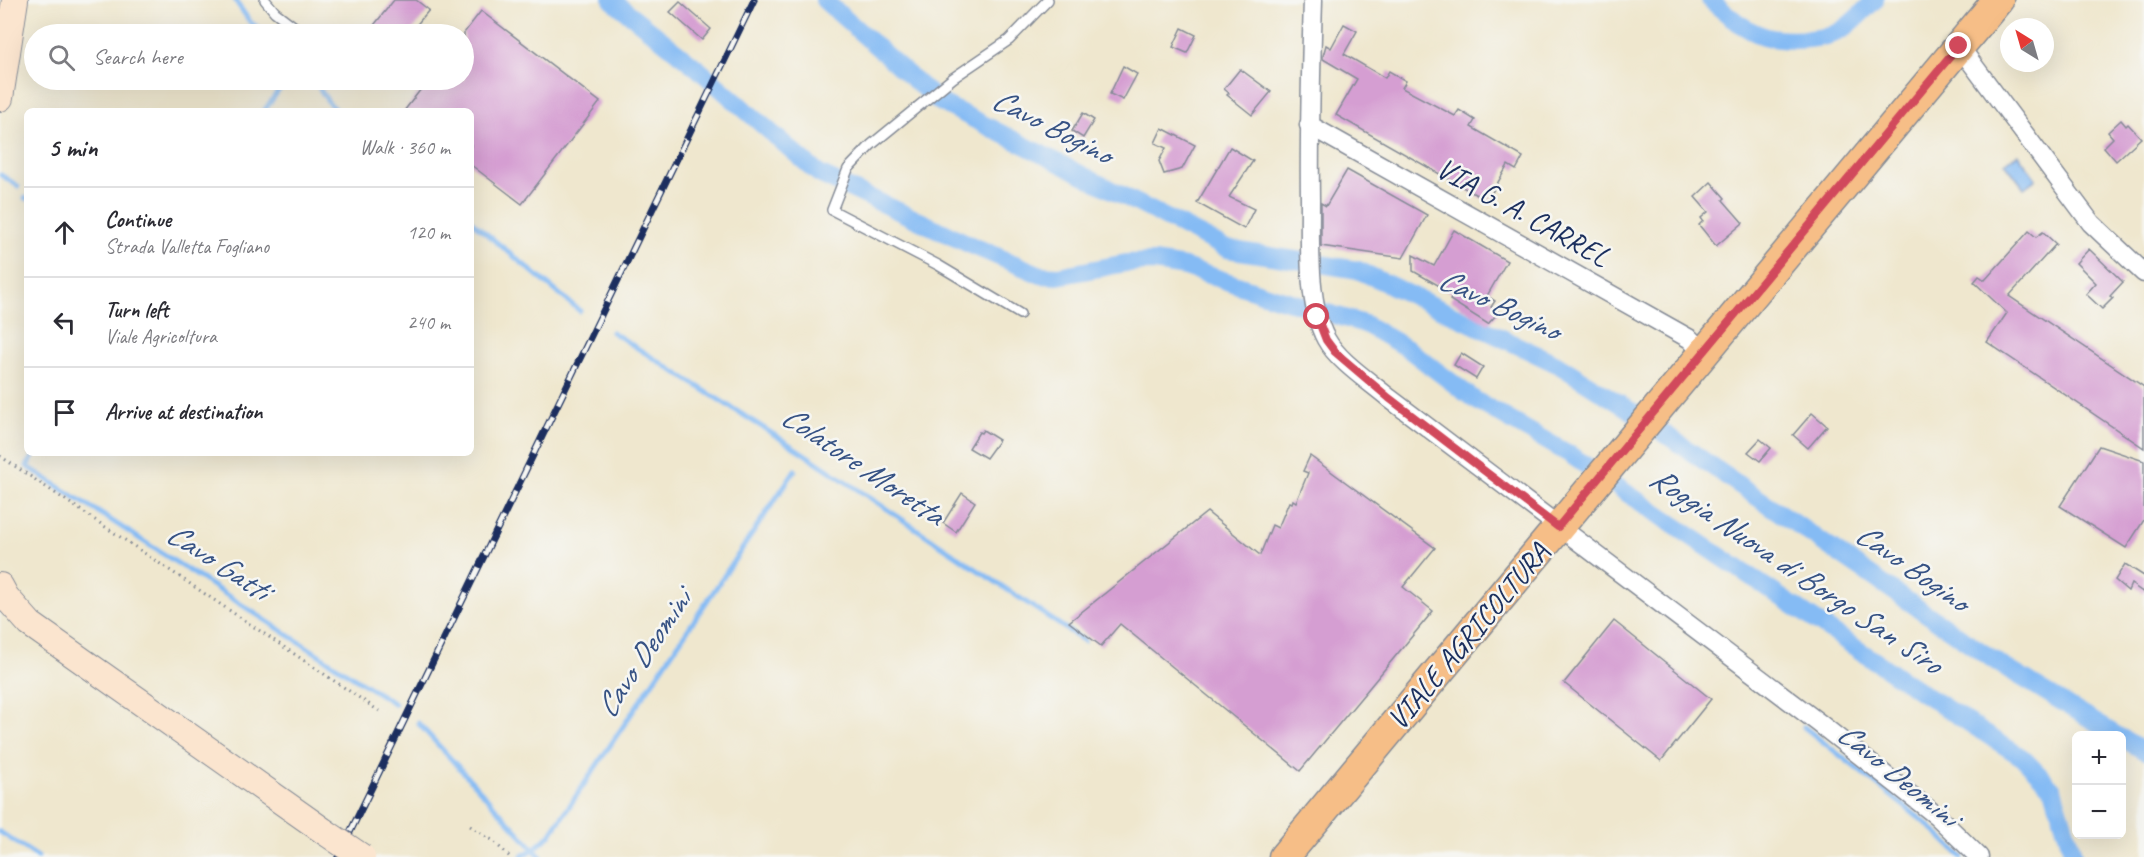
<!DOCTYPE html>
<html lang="en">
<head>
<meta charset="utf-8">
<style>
  :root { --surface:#fff; --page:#f7f7f7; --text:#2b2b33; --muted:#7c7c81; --line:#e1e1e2 }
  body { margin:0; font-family:Caveat,sans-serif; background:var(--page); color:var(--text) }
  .controls { position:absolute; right:18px; bottom:18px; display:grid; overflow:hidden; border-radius:9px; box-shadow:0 6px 24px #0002 }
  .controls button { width:54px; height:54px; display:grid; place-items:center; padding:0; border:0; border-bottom:2px solid var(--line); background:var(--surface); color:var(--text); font:30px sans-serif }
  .compass { position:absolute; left:2000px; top:18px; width:54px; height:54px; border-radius:50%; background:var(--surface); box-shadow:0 6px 24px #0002; rotate:323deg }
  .stop { position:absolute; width:18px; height:18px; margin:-14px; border:4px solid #d1495b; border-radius:50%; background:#fff }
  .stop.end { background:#d1495b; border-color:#fff; box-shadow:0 2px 6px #0008 }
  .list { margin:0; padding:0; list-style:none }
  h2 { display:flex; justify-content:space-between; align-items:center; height:78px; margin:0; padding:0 24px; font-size:26px }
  h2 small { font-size:20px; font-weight:400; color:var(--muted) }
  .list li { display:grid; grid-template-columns:39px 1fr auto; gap:18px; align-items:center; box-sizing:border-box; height:90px; padding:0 24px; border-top:2px solid var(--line) }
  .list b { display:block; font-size:22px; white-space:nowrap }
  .list p { margin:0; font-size:20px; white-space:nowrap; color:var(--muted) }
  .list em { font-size:20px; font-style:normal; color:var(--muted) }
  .icon { flex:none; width:33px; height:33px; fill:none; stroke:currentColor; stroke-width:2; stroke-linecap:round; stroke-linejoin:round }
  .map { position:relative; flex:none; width:2144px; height:857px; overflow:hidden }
  .search { position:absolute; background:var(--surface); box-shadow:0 6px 24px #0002; left:24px; top:24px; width:450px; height:66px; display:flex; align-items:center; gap:15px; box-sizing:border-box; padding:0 21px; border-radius:33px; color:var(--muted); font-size:22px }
  .panel { position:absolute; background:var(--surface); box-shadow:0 6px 24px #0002; left:24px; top:108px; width:450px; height:348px; border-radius:9px }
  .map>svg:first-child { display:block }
  .water { fill:#85bbf4; stroke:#5075a9; stroke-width:1.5 }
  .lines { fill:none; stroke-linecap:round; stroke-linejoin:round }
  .stream { stroke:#85bbf4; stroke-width:5 }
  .canal { stroke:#85bbf4; stroke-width:18 }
  .building { fill:#d59ed2 }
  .lane-casing { stroke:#858b96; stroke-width:12 }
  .street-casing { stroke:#858b96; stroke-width:21 }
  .secondary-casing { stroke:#858b96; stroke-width:28 }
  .primary-casing { stroke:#858b96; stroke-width:33 }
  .path { stroke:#858b96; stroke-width:3; stroke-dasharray:1.5 4.5; stroke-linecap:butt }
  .lane { stroke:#fff; stroke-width:9 }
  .street { stroke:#fff; stroke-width:18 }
  .secondary { stroke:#fbe5cf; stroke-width:26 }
  .primary { stroke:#f6be87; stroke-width:30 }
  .rail-casing { stroke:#1b2f5e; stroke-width:7 }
  .rail { stroke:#f6f6f2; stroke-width:4.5; stroke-dasharray:14; stroke-linecap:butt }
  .secondary-bridge-casing { stroke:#858b96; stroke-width:28; stroke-linecap:butt }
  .secondary-bridge { stroke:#fbe5cf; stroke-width:26 }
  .route { stroke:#d1495b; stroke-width:8 }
  .labels { text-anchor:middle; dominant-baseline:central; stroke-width:5; stroke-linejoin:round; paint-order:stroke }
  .street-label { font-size:30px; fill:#1b2f5e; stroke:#f6f6f2 }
  .water-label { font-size:32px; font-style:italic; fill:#365284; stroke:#f6f6f2 }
</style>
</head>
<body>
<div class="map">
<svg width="2144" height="857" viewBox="0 0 2144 857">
  <rect width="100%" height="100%" fill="#f6f6f2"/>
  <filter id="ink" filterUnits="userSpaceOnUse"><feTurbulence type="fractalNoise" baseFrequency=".0167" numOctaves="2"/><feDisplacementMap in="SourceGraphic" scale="12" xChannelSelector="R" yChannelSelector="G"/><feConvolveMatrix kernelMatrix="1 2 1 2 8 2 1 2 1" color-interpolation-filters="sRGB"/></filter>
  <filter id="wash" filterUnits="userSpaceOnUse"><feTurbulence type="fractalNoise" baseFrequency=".008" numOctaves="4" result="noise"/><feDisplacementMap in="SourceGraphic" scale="24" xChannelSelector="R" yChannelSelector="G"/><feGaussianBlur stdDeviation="1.35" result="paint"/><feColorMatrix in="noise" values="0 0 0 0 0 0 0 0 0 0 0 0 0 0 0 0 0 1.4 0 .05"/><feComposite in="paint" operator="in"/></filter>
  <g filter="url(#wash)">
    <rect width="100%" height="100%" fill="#efe7ce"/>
    <polygon class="water" points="2018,154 2036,179 2024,188 2005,163"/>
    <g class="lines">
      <g class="stream">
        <polyline points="235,0 250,22 267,34"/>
        <polyline points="314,80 329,103 338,111"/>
        <polyline points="264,111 286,80"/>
        <polyline points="1,175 18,186"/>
        <polyline points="25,198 27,199"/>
        <polyline points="471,221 580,311"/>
        <polyline points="612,332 803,453 1084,641"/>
        <polyline points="36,453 27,466 395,704"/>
        <polyline points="418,723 541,857"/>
        <polyline points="1804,727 1927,824 1962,857"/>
        <polyline points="0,832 38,857"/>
        <polyline points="522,856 534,849 550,835 795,470"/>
      </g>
      <g class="canal">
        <polyline points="612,0 697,68 819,174 971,245 1041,275 1058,276 1126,263 1154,262 1185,267 1261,293 1365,324 1408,349 1475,400 1569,454 1921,692 2023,758 2053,789 2074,857"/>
        <polyline points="824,0 938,101 1227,249 1358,270 1557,364 1636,414 2001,665 2118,736"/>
        <path d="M1710,0C1745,29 1760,44 1809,39C1820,38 1831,36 1840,31C1853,23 1864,10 1875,0"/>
        <polyline points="2122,738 2144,751"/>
      </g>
    </g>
    <g id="blocks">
      <g class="building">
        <polygon points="394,0 416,0 429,10 409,34 367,34"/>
        <polygon points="680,2 711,29 702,40 670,12"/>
        <polygon points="481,11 600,102 522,204 471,165 471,111 404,111 428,80 464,80 464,33"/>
        <polygon points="1344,24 1357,31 1344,54 1385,78 1389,71 1406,81 1402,88 1455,116 1459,110 1475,120 1471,127 1523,157 1516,170 1508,165 1487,201 1336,115 1357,79 1323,59 1323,56 1326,45 1331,48"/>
        <polygon points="1182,28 1196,35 1187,53 1173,47"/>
        <polygon points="1123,66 1137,74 1123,100 1110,94"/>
        <polygon points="1240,69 1271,92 1252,115 1227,95 1229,93 1224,89"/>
        <polygon points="1083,113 1094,120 1083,138 1072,131"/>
        <polygon points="2121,120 2126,126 2128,124 2141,138 2116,161 2104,147 2113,138 2108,132"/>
        <polygon points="1162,128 1195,145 1182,169 1164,174 1159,161 1166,148 1155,143"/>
        <polygon points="1230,147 1253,161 1229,197 1254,209 1244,229 1197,203"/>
        <polygon points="1347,170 1427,215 1403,258 1321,246 1321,203 1326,206"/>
        <polygon points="1711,182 1725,198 1723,200 1743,223 1716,246 1699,225 1703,221 1701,218 1708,212 1695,197"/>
        <polygon points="1454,230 1507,261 1487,296 1495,301 1491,307 1499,312 1488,324 1450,300 1454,294 1413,271 1413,255 1434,266"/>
        <polygon points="2029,231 2036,237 2043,232 2056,244 2009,296 2144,387 2144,448 1987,342 2007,313 1974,282 1979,276 1985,280"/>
        <polygon points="2089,249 2123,282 2110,296 2113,298 2102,309 2086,294 2096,283 2076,263"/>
        <polygon points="1461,353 1483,367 1476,379 1454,365"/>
        <polygon points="1812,413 1827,426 1808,448 1793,435"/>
        <polygon points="983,430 999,440 986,458 969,448 979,432 981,433"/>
        <polygon points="1760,439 1771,448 1760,461 1748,452"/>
        <polygon points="2099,446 2144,461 2144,520 2126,548 2060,506"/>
        <polygon points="1310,456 1435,548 1403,587 1433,611 1300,771 1120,624 1101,646 1069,622 1207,512 1260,555 1272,525 1278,528 1289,502 1292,503 1293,500 1296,502 1308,473 1303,471"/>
        <polygon points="962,493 975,502 956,532 943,523"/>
        <polygon points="2125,564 2144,576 2144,593 2131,584 2128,591 2115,580"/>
        <polygon points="1614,621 1711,699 1661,761 1564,683"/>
      </g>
    </g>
  </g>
  <g filter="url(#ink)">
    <use href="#blocks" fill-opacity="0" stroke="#858b96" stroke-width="1.5"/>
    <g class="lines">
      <g class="lane-casing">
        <g id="lane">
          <polyline points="265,0 275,12 304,34"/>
          <polyline points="1020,314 938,265 832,210 848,169 871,145 953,78 1009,40 1048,0"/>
        </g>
      </g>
      <g class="street-casing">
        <g id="street">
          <path d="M1313,0C1311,67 1309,133 1310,200C1310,239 1307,305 1326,339C1338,361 1369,381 1389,398L1819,723L1937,816L1979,857"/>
          <polyline points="1959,46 2091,223 2144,273"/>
          <polyline points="1309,125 1690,339 1704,354"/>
        </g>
      </g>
      <g class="secondary-casing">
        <g id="secondary">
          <polyline points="0,98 15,0"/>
          <polyline points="0,586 6,597 30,624 325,832"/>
        </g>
      </g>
      <g class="primary-casing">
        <polyline id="primary" points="1284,857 1998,0"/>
      </g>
      <g class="path">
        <polyline points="0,456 379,711"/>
        <polyline points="470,826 492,840 510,857"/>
      </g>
      <use href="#lane" class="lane"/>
      <use href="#street" class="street"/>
      <use href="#secondary" class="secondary"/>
      <use href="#primary" class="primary"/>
      <g class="rail-casing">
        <polyline id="rail" points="338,857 754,0"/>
      </g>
      <use href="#rail" class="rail"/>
      <g class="secondary-bridge-casing">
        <polyline id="secondary-bridge" points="325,832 362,857"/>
      </g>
      <use href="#secondary-bridge" class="secondary-bridge"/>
    </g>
  </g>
  <g class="lines" filter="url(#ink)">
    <polyline class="route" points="1317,317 1326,340 1335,352 1389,398 1558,527 1959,46"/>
  </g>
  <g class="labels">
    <g class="street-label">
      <text transform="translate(1523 212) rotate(29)">VIA G. A. CARREL</text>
      <text transform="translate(1468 636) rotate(-50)">VIALE AGRICOLTURA</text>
    </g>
    <g class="water-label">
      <text transform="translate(1052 126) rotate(27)">Cavo Bogino</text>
      <text transform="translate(1499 304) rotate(25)">Cavo Bogino</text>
      <text transform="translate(863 465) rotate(34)">Colatore Moretta</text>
      <text transform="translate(218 561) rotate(33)">Cavo Gatti</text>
      <text transform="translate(1912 567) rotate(35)">Cavo Bogino</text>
      <text transform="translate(1796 570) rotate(34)">Roggia Nuova di Borgo San Siro</text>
      <text transform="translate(643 654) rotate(-56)">Cavo Deomini</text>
      <text transform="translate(1898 774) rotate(39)">Cavo Deomini</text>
    </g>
  </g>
</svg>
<div class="controls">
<button>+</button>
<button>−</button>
</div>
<svg class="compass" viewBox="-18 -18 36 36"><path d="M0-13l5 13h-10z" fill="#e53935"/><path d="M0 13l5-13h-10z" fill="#7c7c81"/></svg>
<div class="stop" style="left:1317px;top:317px"></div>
<div class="stop end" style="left:1959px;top:46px"></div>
<div class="search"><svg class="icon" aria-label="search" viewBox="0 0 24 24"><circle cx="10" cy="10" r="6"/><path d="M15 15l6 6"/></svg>Search here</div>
<section class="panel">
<h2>5 min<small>Walk · 360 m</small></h2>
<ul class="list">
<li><svg class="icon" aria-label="ahead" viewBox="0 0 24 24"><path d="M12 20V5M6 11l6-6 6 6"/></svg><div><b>Continue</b><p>Strada Valletta Fogliano</p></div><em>120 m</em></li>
<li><svg class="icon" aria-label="left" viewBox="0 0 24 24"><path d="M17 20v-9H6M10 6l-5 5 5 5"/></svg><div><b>Turn left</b><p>Viale Agricoltura</p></div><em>240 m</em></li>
<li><svg class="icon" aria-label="arrive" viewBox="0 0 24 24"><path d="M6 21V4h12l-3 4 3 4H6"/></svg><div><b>Arrive at destination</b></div></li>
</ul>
</section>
</div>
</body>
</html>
